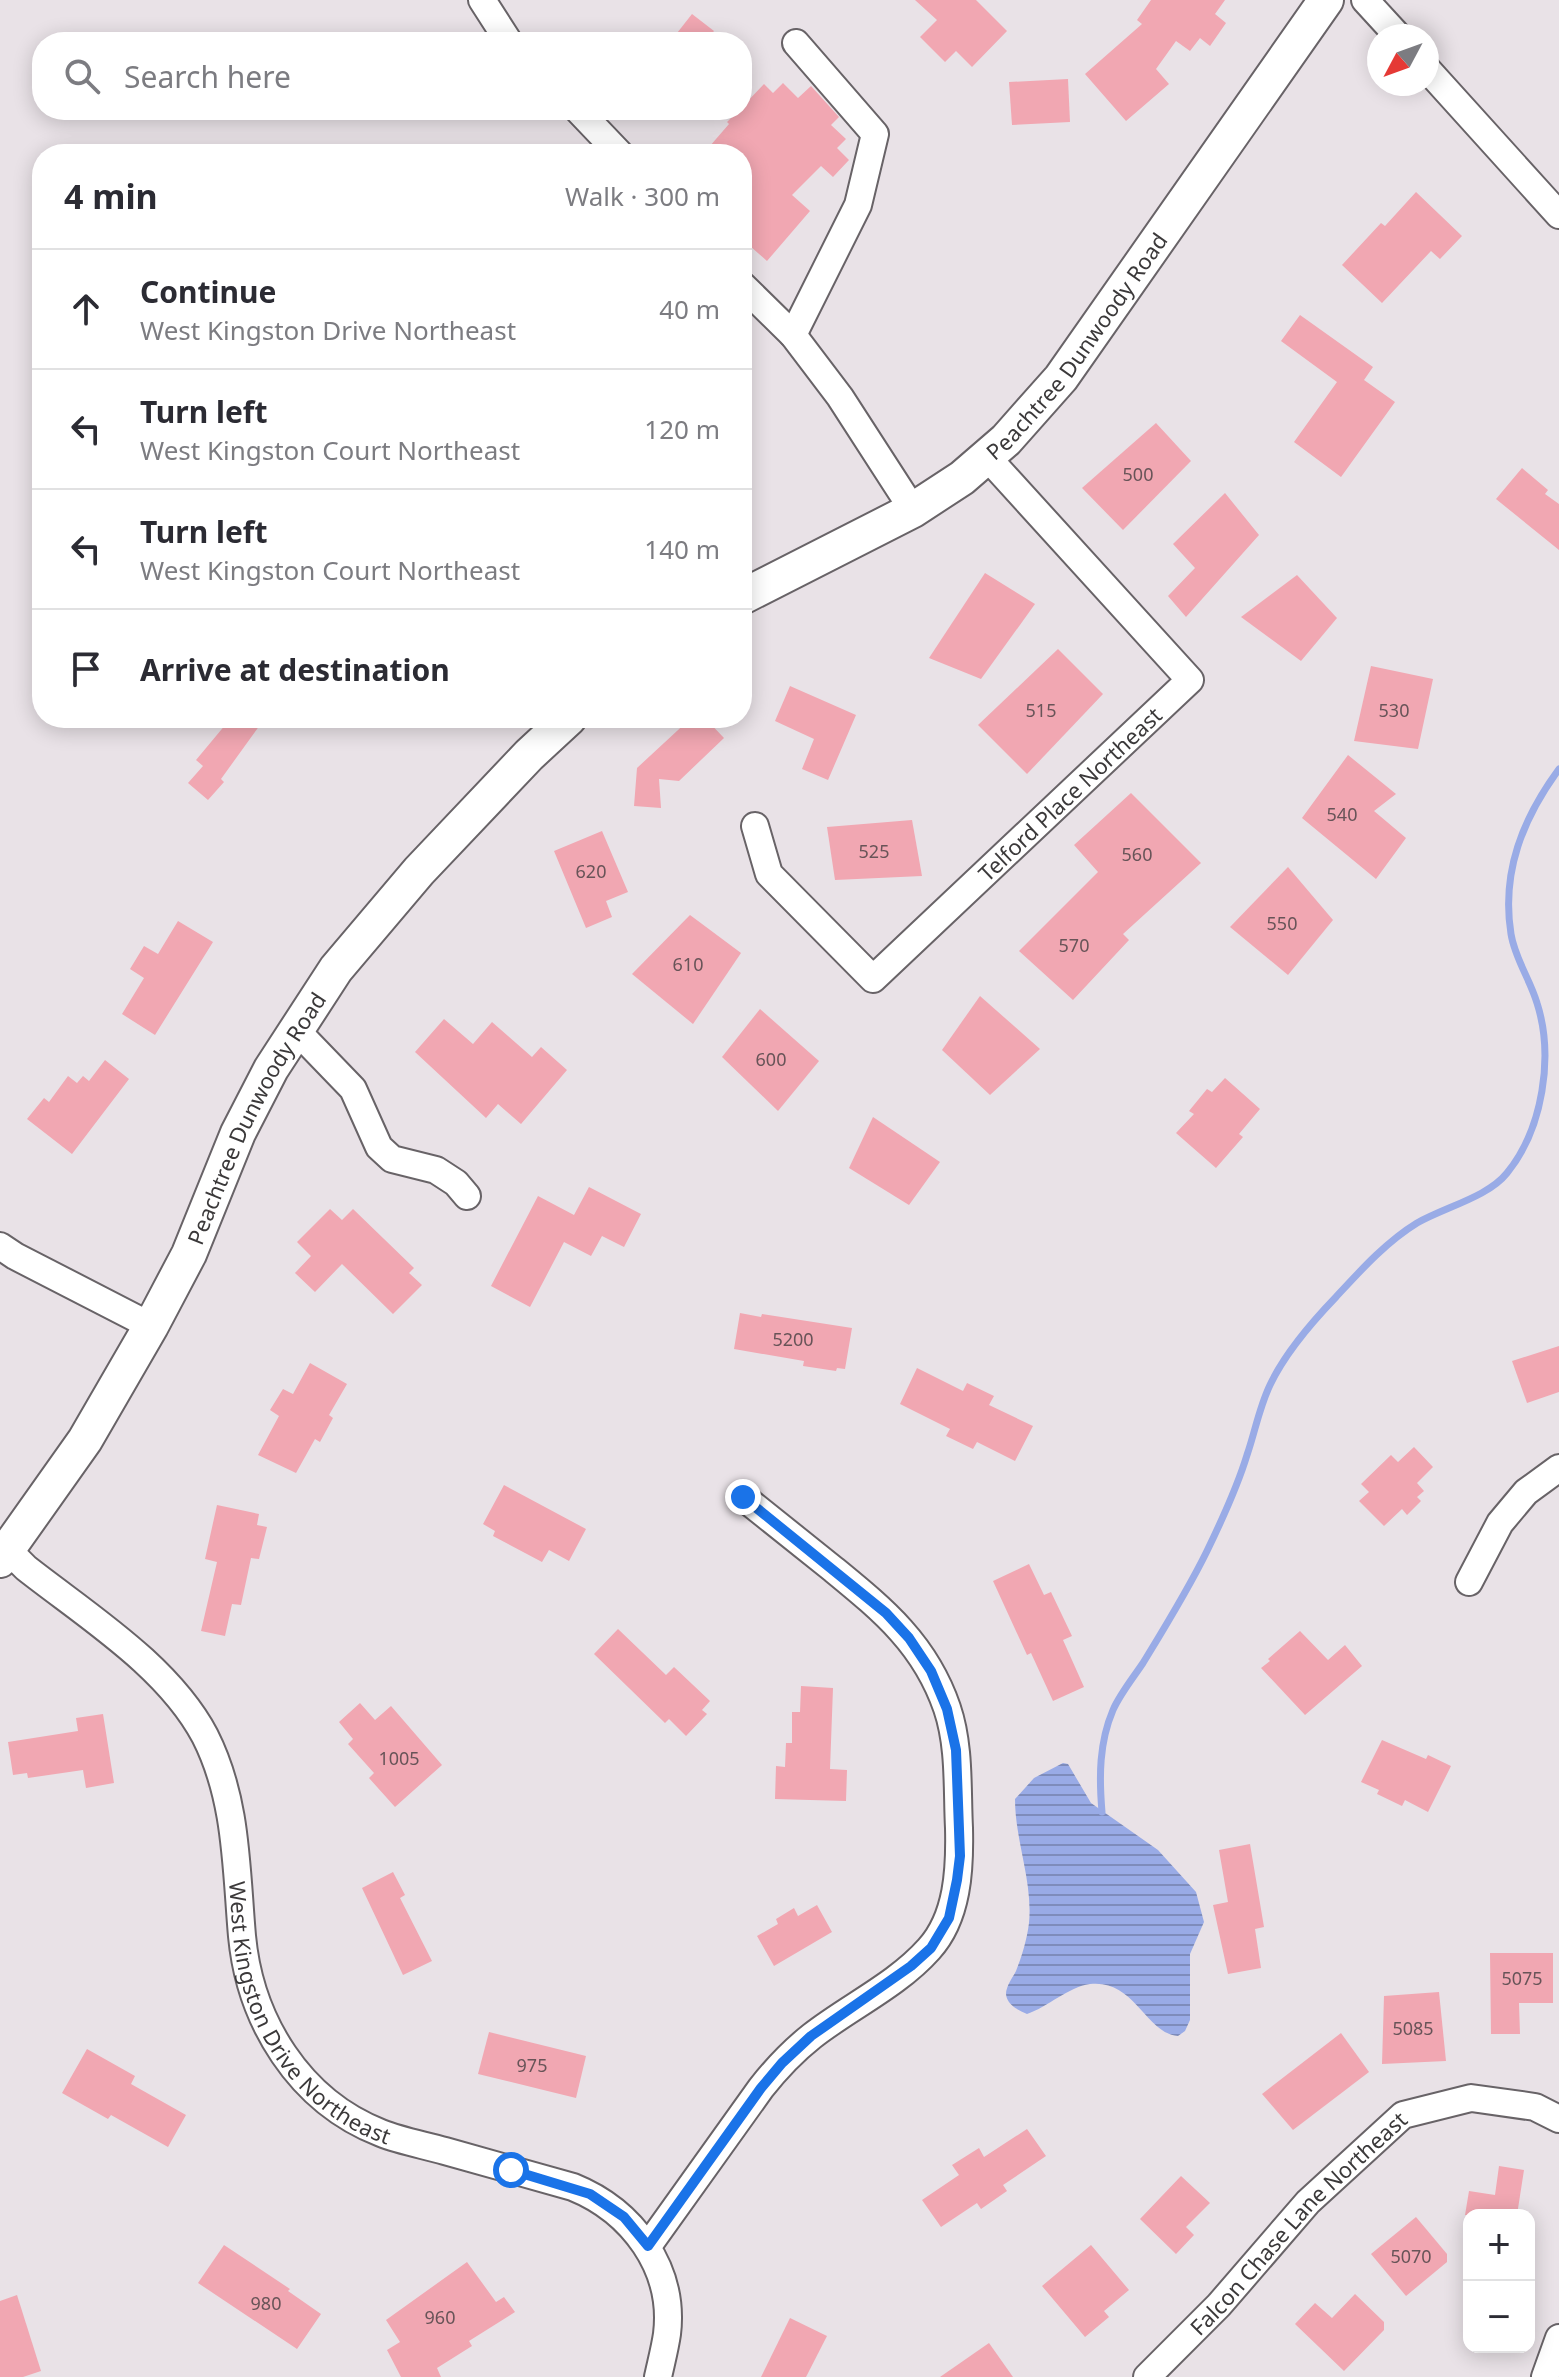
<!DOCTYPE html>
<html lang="en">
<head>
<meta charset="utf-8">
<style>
  :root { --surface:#fff; --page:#f2f2f3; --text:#2b2b33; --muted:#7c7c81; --line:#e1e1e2 }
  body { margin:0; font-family:"Noto Sans",sans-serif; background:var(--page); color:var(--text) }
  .controls { position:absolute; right:24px; bottom:24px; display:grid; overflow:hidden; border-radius:16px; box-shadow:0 4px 20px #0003 }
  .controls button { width:72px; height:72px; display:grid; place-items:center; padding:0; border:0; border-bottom:2px solid var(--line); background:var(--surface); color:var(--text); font:40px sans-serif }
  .compass { position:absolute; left:1367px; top:24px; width:72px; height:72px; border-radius:50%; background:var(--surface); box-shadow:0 4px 20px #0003; rotate:229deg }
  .stop { position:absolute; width:24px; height:24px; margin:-18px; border:6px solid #1a73e8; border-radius:50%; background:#fff }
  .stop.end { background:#1a73e8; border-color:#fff; box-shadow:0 2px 8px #0008 }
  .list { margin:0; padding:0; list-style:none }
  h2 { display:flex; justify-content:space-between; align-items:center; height:104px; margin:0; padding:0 32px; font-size:34px }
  h2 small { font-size:26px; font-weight:400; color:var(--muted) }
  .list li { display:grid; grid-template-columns:52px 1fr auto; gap:24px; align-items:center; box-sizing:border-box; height:120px; padding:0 32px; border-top:2px solid var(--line) }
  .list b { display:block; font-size:30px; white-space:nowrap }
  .list p { margin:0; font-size:26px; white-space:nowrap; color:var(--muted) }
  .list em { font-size:26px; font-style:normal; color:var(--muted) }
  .icon { flex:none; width:44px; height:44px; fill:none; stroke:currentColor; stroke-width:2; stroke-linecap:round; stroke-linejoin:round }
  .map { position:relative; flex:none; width:1559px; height:2377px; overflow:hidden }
  .search { position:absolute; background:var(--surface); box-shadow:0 4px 20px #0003; left:32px; top:32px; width:720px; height:88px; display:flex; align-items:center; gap:20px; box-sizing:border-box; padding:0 28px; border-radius:32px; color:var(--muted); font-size:30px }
  .panel { position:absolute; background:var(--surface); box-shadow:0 4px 20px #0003; left:32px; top:144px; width:720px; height:584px; border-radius:32px }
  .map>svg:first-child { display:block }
  .water { fill:url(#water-rules) }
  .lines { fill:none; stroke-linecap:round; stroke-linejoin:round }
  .stream { stroke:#99abe6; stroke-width:7 }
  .building { fill:#f1a7b2 }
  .minor-casing { stroke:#686367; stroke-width:30 }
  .major-casing { stroke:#686367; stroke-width:38 }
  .minor { stroke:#fff; stroke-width:26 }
  .major { stroke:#fff; stroke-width:34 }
  .route { stroke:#1a73e8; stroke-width:10 }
  .labels { text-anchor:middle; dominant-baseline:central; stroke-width:8; stroke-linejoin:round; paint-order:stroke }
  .number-label { font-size:18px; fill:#685458 }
  .street-label { font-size:22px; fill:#3b393a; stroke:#e9e2e7 }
</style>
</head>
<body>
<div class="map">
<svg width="1559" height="2377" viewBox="0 0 1559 2377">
  <defs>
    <pattern id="water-rules" width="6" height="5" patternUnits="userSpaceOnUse" patternTransform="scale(2)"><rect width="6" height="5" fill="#99abe6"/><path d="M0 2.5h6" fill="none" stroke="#7e8cbb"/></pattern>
  </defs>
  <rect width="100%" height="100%" fill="#e9e2e7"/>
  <path class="water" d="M1063,1763L1068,1764L1091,1803L1158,1850L1196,1892L1204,1922L1190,1954V2020L1185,2031L1178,2036C1145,2033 1135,1979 1090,1984C1068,1987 1048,2007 1027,2014C1018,2010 1007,2005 1006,1994C1006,1986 1013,1977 1016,1971C1022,1956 1027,1939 1029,1923C1033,1881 1015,1841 1015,1799L1034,1778Z"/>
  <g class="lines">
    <path class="stream" d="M1102,1812C1099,1777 1099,1743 1113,1710C1120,1694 1133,1678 1143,1663C1165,1627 1188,1590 1207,1551C1222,1520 1237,1488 1247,1455C1255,1432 1259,1408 1270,1385C1285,1353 1311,1323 1336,1297C1360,1271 1386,1242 1417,1223C1445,1207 1488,1197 1507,1173C1543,1129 1554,1056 1537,1003C1530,979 1515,959 1511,934C1501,872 1523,818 1559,769"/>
  </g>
  <g class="building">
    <polygon points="915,0 976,0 1007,31 972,67 956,51 945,62 920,37 937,20"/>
    <polygon points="1151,0 1225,0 1215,14 1226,23 1210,46 1200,38 1190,51 1176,41 1156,69 1169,84 1126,121 1085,74 1142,24 1137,20"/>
    <polygon points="692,14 714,31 705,42 670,42"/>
    <polygon points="1068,79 1070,122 1012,125 1009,82"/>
    <polygon points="783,83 798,98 811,86 839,117 831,125 846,139 837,148 849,160 833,177 821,166 792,195 810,211 767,261 742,239 742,154 703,154 729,124 727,122 739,110 742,110 742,107 764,84 773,93"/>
    <polygon points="1416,192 1462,236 1440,259 1431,251 1382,303 1342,265 1381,223 1385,226"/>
    <polygon points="1300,315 1373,367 1364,380 1395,402 1341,477 1294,442 1337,382 1281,341"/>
    <polygon points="1156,423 1191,461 1123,530 1082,488"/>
    <polygon points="1522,468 1548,490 1545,494 1559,504 1559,550 1496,499"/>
    <polygon points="1225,493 1259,535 1186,617 1168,596 1195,568 1173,544"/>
    <polygon points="985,573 1035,604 981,679 929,658"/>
    <polygon points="1297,575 1337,618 1301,661 1241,617"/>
    <polygon points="1058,649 1103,694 1027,774 978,725"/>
    <polygon points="1371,666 1433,679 1418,749 1354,741"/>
    <polygon points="790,686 856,715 828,780 802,769 814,739 775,721"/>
    <polygon points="231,718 265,718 221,779 224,782 208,800 188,783 203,766 196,760"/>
    <polygon points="691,718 705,718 724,738 679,781 659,779 661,808 634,806 637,768"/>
    <polygon points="1348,755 1396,794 1374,811 1406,838 1376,879 1302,818"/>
    <polygon points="1131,793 1201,863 1123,934 1129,940 1073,1000 1019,951 1098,872 1074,845"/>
    <polygon points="912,820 922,876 835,880 827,827"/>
    <polygon points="602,831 628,892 606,901 612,917 586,928 554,851"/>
    <polygon points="1288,867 1333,920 1288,975 1230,927"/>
    <polygon points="690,915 741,953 693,1024 632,974"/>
    <polygon points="178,921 213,942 155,1035 122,1014 144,978 130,969 144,946 158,954"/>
    <polygon points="980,996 1040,1049 990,1095 942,1050"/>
    <polygon points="760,1009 819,1061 778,1111 722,1057"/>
    <polygon points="444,1019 473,1044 492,1022 532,1057 541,1047 567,1070 521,1124 498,1104 486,1118 415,1052"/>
    <polygon points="105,1060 129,1079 72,1154 27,1119 44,1098 49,1102 68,1076 77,1083 83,1076 89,1081"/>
    <polygon points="1225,1078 1260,1109 1239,1134 1243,1137 1216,1168 1176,1133 1194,1114 1189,1111 1207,1089 1212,1092"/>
    <polygon points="873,1117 940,1162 909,1205 849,1168"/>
    <polygon points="589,1187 641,1214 624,1247 602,1236 591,1256 564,1242 530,1307 491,1286 538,1196 574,1215"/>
    <polygon points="330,1209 342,1220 353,1209 414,1268 409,1273 422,1285 393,1314 342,1264 315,1292 295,1273 311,1256 297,1242"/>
    <polygon points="740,1313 761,1317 762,1314 852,1328 845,1369 837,1368 836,1371 803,1366 804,1361 734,1349"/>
    <polygon points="1559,1346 1559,1392 1527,1403 1512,1361"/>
    <polygon points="310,1363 347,1384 329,1415 333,1418 320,1442 315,1439 296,1473 258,1455 279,1416 270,1410 283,1389 293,1394"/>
    <polygon points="917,1368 963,1391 967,1383 994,1396 989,1405 1033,1426 1015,1461 977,1442 973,1449 946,1436 950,1429 900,1404"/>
    <polygon points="1414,1447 1433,1467 1417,1483 1424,1491 1417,1497 1421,1501 1407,1515 1402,1509 1384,1526 1359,1501 1369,1492 1361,1484 1391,1455 1398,1462"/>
    <polygon points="504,1485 586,1529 569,1561 549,1550 542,1562 493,1536 495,1531 483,1524"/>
    <polygon points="217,1505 259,1514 257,1525 267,1527 259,1559 251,1558 241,1605 232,1604 225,1636 201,1631 217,1562 205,1559"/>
    <polygon points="1029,1564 1044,1595 1051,1592 1072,1636 1063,1640 1084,1687 1053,1701 1031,1653 1027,1655 993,1581"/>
    <polygon points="618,1629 666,1675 674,1667 710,1701 702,1710 707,1714 686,1736 669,1719 665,1723 594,1654"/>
    <polygon points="1300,1631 1328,1660 1345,1645 1362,1666 1305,1715 1261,1668 1270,1661 1268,1659"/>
    <polygon points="801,1686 833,1688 830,1769 847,1770 846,1801 775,1799 776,1766 785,1767 786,1743 792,1743 792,1712 800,1712"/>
    <polygon points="360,1703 375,1720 391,1706 442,1765 395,1807 369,1778 374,1773 348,1744 353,1739 339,1722"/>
    <polygon points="103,1714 114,1783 86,1788 83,1770 28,1778 27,1773 13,1775 8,1742 78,1731 76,1718"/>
    <polygon points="1382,1740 1426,1759 1428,1755 1451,1766 1428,1812 1405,1800 1402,1806 1377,1794 1379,1790 1361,1782"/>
    <polygon points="1250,1844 1264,1927 1255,1929 1261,1968 1228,1974 1213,1905 1228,1902 1219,1850"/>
    <polygon points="393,1872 405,1895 400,1898 432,1961 403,1975 362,1888"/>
    <polygon points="817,1905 832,1932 774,1966 757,1936 778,1924 776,1919 794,1908 798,1916"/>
    <polygon points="1490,1953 1553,1953 1553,2003 1519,2003 1520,2034 1491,2034"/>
    <polygon points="1439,1992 1446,2061 1382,2064 1384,1996"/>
    <polygon points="489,2032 586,2056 576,2098 478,2074"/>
    <polygon points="1341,2033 1369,2072 1293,2130 1262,2094"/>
    <polygon points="87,2049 135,2076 131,2084 186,2115 168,2147 111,2115 108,2119 62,2093"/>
    <polygon points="1027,2129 1046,2156 1003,2185 1007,2191 981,2209 977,2203 941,2227 922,2200 959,2175 952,2165 979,2148 984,2157"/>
    <polygon points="1499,2166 1524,2170 1517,2215 1465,2215 1469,2191 1495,2195"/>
    <polygon points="1181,2176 1210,2203 1186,2227 1194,2235 1176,2254 1140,2219"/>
    <polygon points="1416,2217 1447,2254 1447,2262 1406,2296 1371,2254"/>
    <polygon points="224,2245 290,2289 288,2291 321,2314 297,2349 198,2283"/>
    <polygon points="1091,2245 1129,2290 1104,2311 1109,2317 1085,2337 1042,2286"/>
    <polygon points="467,2262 496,2302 504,2297 515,2312 469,2341 472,2346 437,2368 441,2377 401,2377 387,2350 400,2342 386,2320"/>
    <polygon points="1355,2294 1384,2322 1384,2330 1344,2371 1295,2324 1315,2303 1332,2318"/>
    <polygon points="17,2295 41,2371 23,2377 0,2377 0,2301"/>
    <polygon points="790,2318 827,2336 806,2377 761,2377"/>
    <polygon points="989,2343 1013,2377 940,2377"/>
  </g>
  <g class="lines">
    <g class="minor-casing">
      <g id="minor">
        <polyline points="482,0 509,42"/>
        <polyline points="1365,0 1398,36"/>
        <polyline points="1427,69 1559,215"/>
        <polyline points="578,110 620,154"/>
        <polyline points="742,285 793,335 840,397 913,510"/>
        <polyline points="793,335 858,205 875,134 796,43"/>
        <path id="s1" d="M755,826L769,874L873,979L1190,680L987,457"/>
        <polyline points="297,1031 353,1089 379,1147 392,1159 436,1170 456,1183 467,1196"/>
        <polyline points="0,1246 15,1256 151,1326"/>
        <path id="s2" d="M8,1550L26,1568C87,1616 168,1666 205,1736C237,1799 236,1867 242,1936C250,2021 299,2101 381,2133C401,2141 424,2145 445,2151C487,2163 530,2175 573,2187C632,2211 675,2268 667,2334C665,2348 661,2363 658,2377"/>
        <polyline points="1469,1582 1500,1523 1526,1492 1559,1468"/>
        <path d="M648,2246L761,2088C776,2069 793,2051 812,2036C849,2007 897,1985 929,1949C958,1917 960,1869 959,1828C957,1789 960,1746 947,1708C925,1644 883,1610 833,1569C803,1545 773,1521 743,1497"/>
        <path id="s3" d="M1147,2377L1219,2305L1308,2202L1403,2115L1471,2098L1535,2107L1559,2119"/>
        <polyline points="1545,2377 1559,2338"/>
      </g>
    </g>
    <g class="major-casing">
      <g id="major">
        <path id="s4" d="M742,597L913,510L962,478L1006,440L1061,378L1326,0"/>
        <path id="s5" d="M0,1560L85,1440L151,1326L189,1254L238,1133L271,1069L336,969L419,871L529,755L569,718"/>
      </g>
    </g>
    <use href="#minor" class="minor"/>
    <use href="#major" class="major"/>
  </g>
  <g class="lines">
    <polyline class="route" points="511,2170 590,2194 624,2217 648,2246 761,2088 782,2063 811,2036 911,1966 931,1948 949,1918 957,1880 960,1856 956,1750 947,1709 931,1671 909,1638 886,1613 743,1497"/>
  </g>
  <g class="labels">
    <g class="number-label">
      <text x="1138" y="474">500</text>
      <text x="1041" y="710">515</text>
      <text x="1394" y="710">530</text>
      <text x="1342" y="814">540</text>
      <text x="874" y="851">525</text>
      <text x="1137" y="854">560</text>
      <text x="591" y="871">620</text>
      <text x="1282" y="923">550</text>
      <text x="1074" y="945">570</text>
      <text x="688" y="964">610</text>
      <text x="771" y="1059">600</text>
      <text x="793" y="1339">5200</text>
      <text x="399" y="1758">1005</text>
      <text x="1522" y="1978">5075</text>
      <text x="1413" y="2028">5085</text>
      <text x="532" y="2065">975</text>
      <text x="1411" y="2256">5070</text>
      <text x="266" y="2303">980</text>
      <text x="440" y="2317">960</text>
    </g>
    <g class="street-label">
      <text stroke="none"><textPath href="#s4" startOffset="426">Peachtree Dunwoody Road</textPath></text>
      <text stroke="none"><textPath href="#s1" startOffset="468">Telford Place Northeast</textPath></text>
      <text stroke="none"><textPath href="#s5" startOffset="512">Peachtree Dunwoody Road</textPath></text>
      <text stroke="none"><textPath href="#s2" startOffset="582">West Kingston Drive Northeast</textPath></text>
      <text stroke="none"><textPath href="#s3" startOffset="216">Falcon Chase Lane Northeast</textPath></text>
    </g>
  </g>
</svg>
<div class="controls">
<button>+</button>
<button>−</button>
</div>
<svg class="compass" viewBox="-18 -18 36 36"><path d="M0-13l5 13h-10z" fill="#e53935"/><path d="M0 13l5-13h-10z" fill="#7c7c81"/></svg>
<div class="stop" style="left:511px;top:2170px"></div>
<div class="stop end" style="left:743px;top:1497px"></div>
<div class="search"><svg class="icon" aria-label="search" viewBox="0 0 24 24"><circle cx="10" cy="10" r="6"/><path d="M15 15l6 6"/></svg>Search here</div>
<section class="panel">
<h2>4 min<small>Walk · 300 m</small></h2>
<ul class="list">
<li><svg class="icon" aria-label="ahead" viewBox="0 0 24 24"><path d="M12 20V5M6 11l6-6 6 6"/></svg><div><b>Continue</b><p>West Kingston Drive Northeast</p></div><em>40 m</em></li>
<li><svg class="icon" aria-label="left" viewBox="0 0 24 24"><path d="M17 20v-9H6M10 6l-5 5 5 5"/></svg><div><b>Turn left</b><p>West Kingston Court Northeast</p></div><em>120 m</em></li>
<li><svg class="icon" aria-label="left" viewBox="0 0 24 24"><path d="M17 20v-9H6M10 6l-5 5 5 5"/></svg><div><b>Turn left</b><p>West Kingston Court Northeast</p></div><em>140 m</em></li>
<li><svg class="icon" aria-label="arrive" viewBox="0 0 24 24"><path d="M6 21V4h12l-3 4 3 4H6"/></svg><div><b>Arrive at destination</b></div></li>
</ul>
</section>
</div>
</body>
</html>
